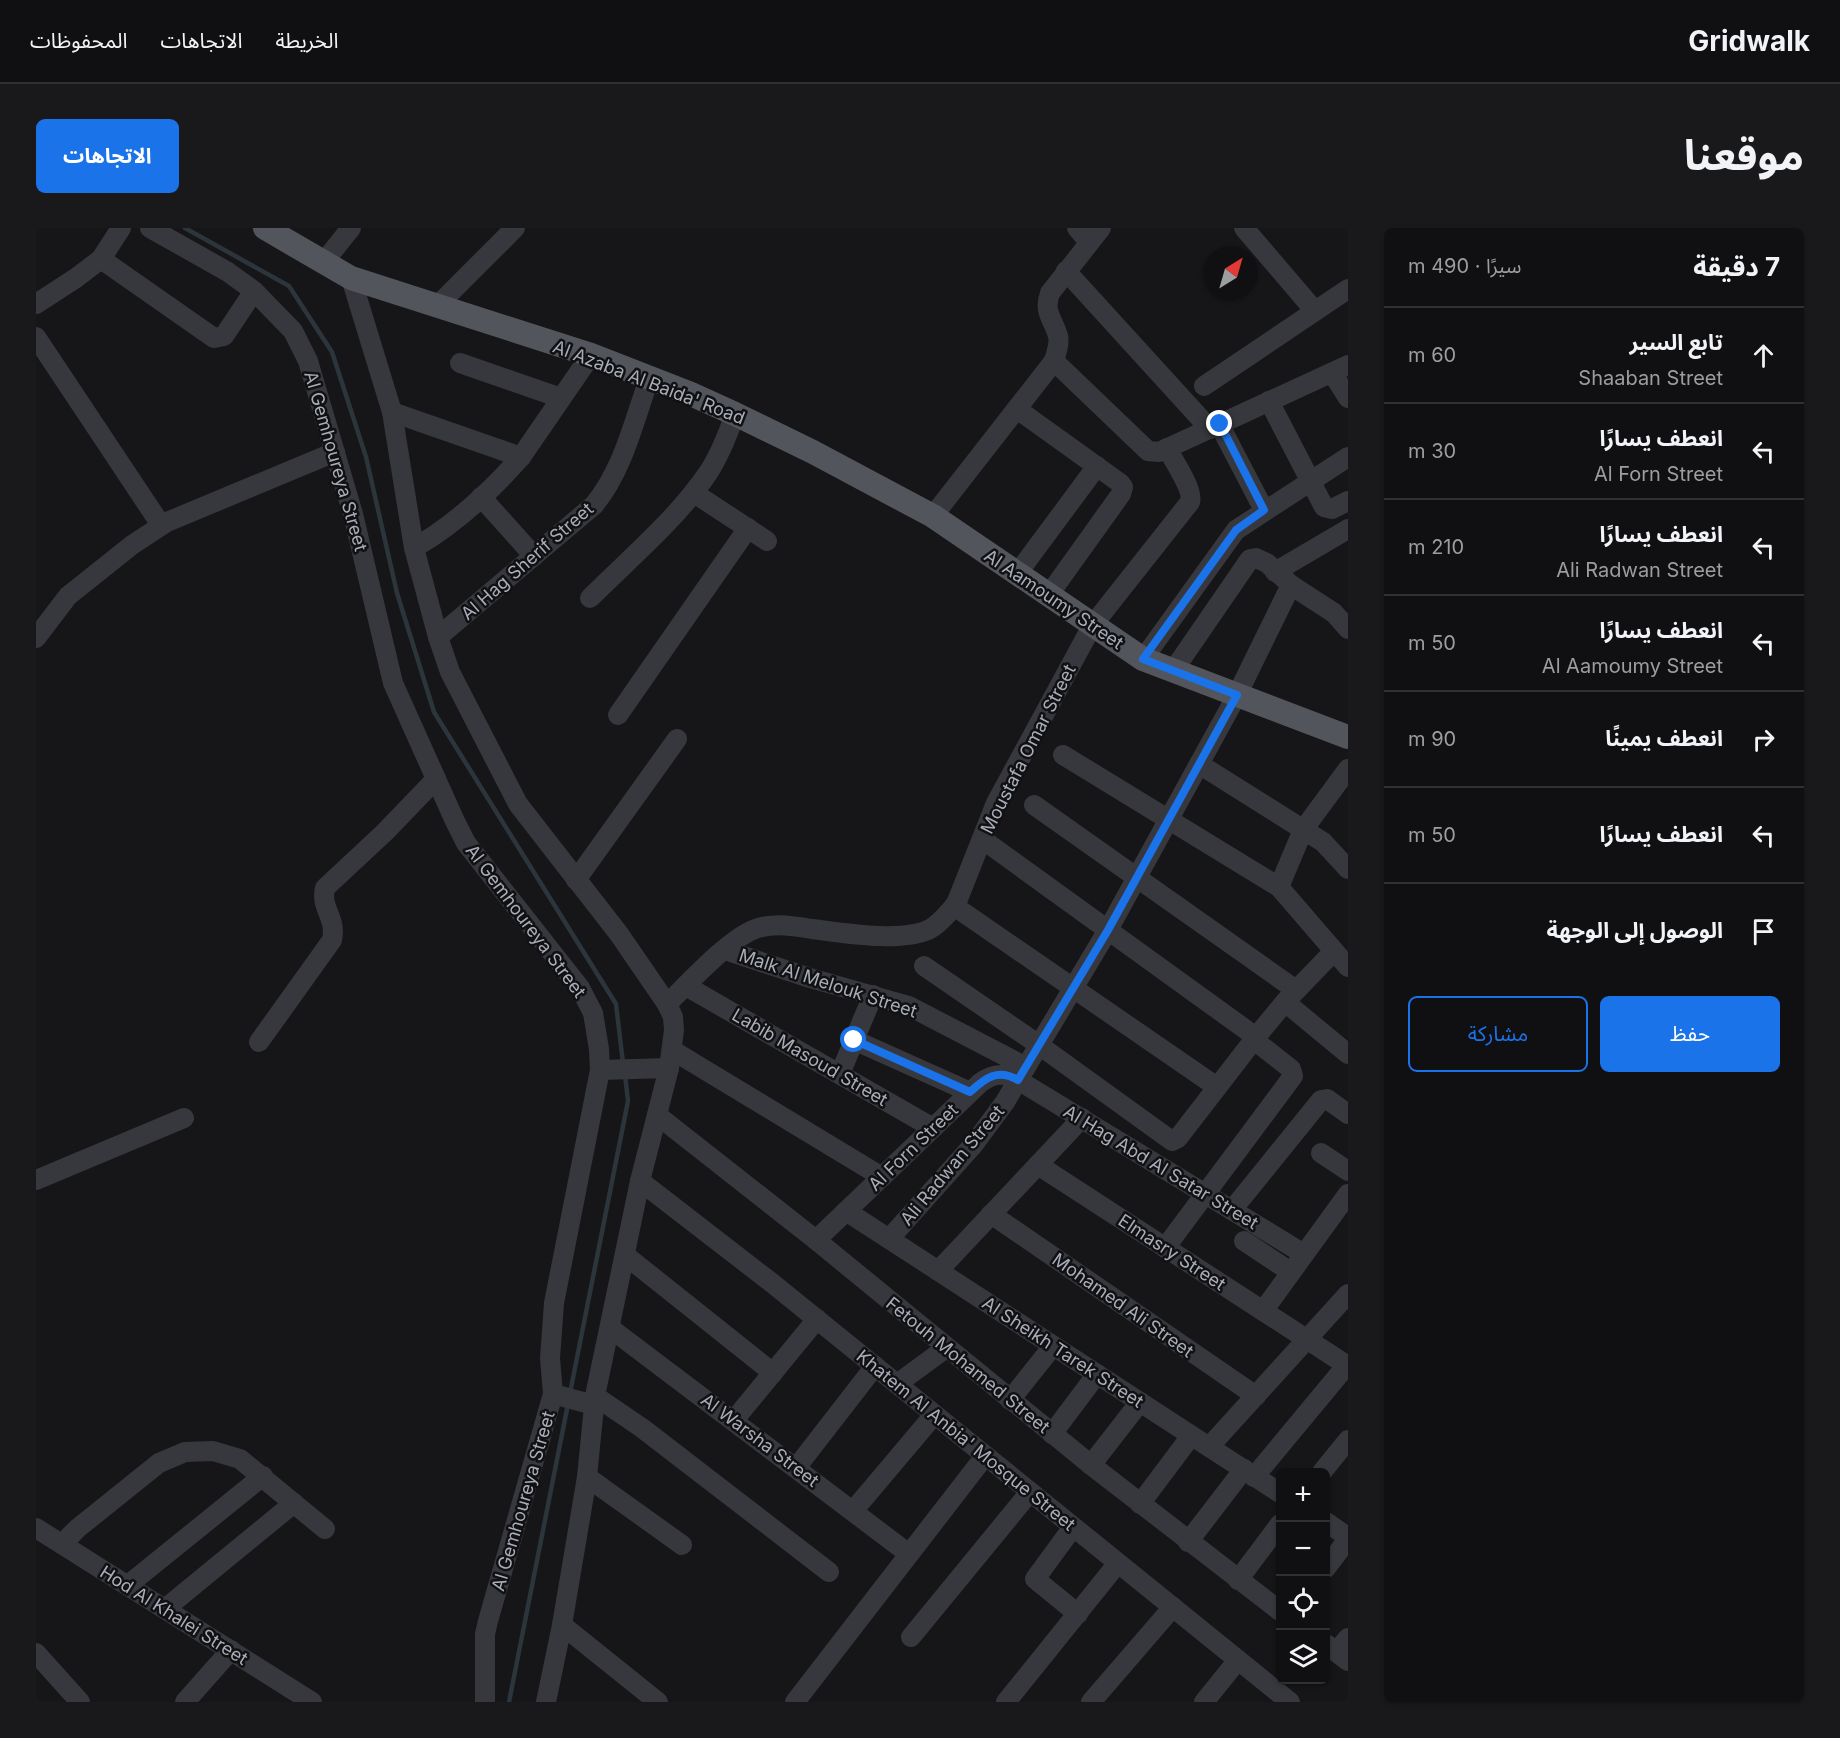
<!DOCTYPE html>
<html lang="ar">
<head>
<meta charset="utf-8">
<style>
  :root { --surface:#101012; --page:#19191b; --text:#f1f3f6; --muted:#9c9d9f; --line:#303032; --accent:#1a73e8 }
  body { margin:0; font-family:Inter,"Noto Sans Arabic",sans-serif; background:var(--page); color:var(--text); direction:rtl }
  .controls { position:absolute; right:18px; bottom:18px; display:grid; overflow:hidden; border-radius:9px; box-shadow:0 2px 4px #0004 }
  .controls button { width:54px; height:54px; display:grid; place-items:center; padding:0; border:0; border-bottom:2px solid var(--line); background:var(--surface); color:var(--text); font:30px sans-serif }
  .compass { position:absolute; left:1168px; top:18px; width:54px; height:54px; border-radius:50%; background:var(--surface); box-shadow:0 2px 4px #0004; rotate:37deg }
  .stop { position:absolute; width:18px; height:18px; margin:-14px; border:4px solid #1a73e8; border-radius:50%; background:#fff }
  .stop.end { background:#1a73e8; border-color:#fff; box-shadow:0 2px 6px #0008 }
  .list { margin:0; padding:0; list-style:none }
  h2 { display:flex; justify-content:space-between; align-items:center; height:78px; margin:0; padding:0 24px; font-size:26px }
  h2 small { font-size:20px; font-weight:400; color:var(--muted) }
  .list li { display:grid; grid-template-columns:39px 1fr auto; gap:18px; align-items:center; box-sizing:border-box; height:96px; padding:0 24px; border-top:2px solid var(--line) }
  .list b { display:block; font-size:22px; white-space:nowrap }
  .list p { margin:0; font-size:20px; white-space:nowrap; color:var(--muted) }
  .list em { font-size:20px; font-style:normal; color:var(--muted) }
  .actions { display:flex; gap:12px; padding:18px 24px }
  .actions a { flex:1; padding:14px 0; border:2px solid var(--accent); border-radius:9px; text-align:center; font-size:21px; color:var(--accent) }
  .actions .main { background:var(--accent); color:#fff }
  .icon { flex:none; width:33px; height:33px; fill:none; stroke:currentColor; stroke-width:2; stroke-linecap:round; stroke-linejoin:round }
  .map { position:relative; flex:none; width:1312px; height:1474px; overflow:hidden; direction:ltr; border-radius:9px }
  header { display:flex; align-items:center; gap:36px; box-sizing:border-box; height:84px; padding:0 30px; background:var(--surface); border-bottom:2px solid var(--line) }
  header strong { font-size:28px }
  nav { display:flex; gap:33px; margin-inline-start:auto; font-size:21px }
  .intro { display:flex; align-items:center; justify-content:space-between; box-sizing:border-box; height:144px; padding:0 36px }
  h1 { margin:0; font-size:42px }
  .button { padding:15px 27px; border-radius:9px; background:var(--accent); color:#fff; font-size:21px; font-weight:700 }
  main { display:flex; gap:36px; padding:0 36px }
  aside { flex:1; background:var(--surface); border-radius:9px; box-shadow:0 2px 4px #0004 }
  .map>svg:first-child { display:block }
  .lines { fill:none; stroke-linecap:round; stroke-linejoin:round }
  .stream { stroke:#2c353c; stroke-width:4.5 }
  .minor { stroke:#37383d; stroke-width:20 }
  .major { stroke:#53555c; stroke-width:24 }
  .route { stroke:#1a73e8; stroke-width:8 }
  .labels { text-anchor:middle; dominant-baseline:central; stroke-width:5; stroke-linejoin:round; paint-order:stroke }
  .street-label { font-size:18px; fill:#a8adb8; stroke:#111113 }
</style>
</head>
<body>
<header>
<strong>Gridwalk</strong>
<nav><a>الخريطة</a><a>الاتجاهات</a><a>المحفوظات</a></nav>
</header>
<div class="intro"><h1>موقعنا</h1><a class="button">الاتجاهات</a></div>
<main>
<aside>
<h2>7 دقيقة<small>سيرًا · 490 m</small></h2>
<ul class="list">
<li><svg class="icon" aria-label="ahead" viewBox="0 0 24 24"><path d="M12 20V5M6 11l6-6 6 6"/></svg><div><b>تابع السير</b><p>Shaaban Street</p></div><em>60 m</em></li>
<li><svg class="icon" aria-label="left" viewBox="0 0 24 24"><path d="M17 20v-9H6M10 6l-5 5 5 5"/></svg><div><b>انعطف يسارًا</b><p>Al Forn Street</p></div><em>30 m</em></li>
<li><svg class="icon" aria-label="left" viewBox="0 0 24 24"><path d="M17 20v-9H6M10 6l-5 5 5 5"/></svg><div><b>انعطف يسارًا</b><p>Ali Radwan Street</p></div><em>210 m</em></li>
<li><svg class="icon" aria-label="left" viewBox="0 0 24 24"><path d="M17 20v-9H6M10 6l-5 5 5 5"/></svg><div><b>انعطف يسارًا</b><p>Al Aamoumy Street</p></div><em>50 m</em></li>
<li><svg class="icon" aria-label="right" viewBox="0 0 24 24"><path d="M7 20v-9h11M14 6l5 5-5 5"/></svg><div><b>انعطف يمينًا</b></div><em>90 m</em></li>
<li><svg class="icon" aria-label="left" viewBox="0 0 24 24"><path d="M17 20v-9H6M10 6l-5 5 5 5"/></svg><div><b>انعطف يسارًا</b></div><em>50 m</em></li>
<li><svg class="icon" aria-label="arrive" viewBox="0 0 24 24"><path d="M6 21V4h12l-3 4 3 4H6"/></svg><div><b>الوصول إلى الوجهة</b></div></li>
</ul>
<div class="actions"><a class="main">حفظ</a><a>مشاركة</a></div>
</aside>
<div class="map">
<svg width="1312" height="1474" viewBox="0 0 1312 1474">
  <rect width="100%" height="100%" fill="#161618"/>
  <g class="lines">
    <g class="stream">
      <polyline points="149,0 253,58 296,124 330,229 361,365 398,484 580,776 587,835"/>
      <polyline points="534,1165 592,873 589,847"/>
      <polyline points="473,1474 532,1176"/>
    </g>
    <g class="minor">
      <polyline points="114,0 192,44 218,63 257,103 272,133 317,286 357,455 418,591 430,615 544,760 557,785 563,821 564,842 518,1075 514,1130 517,1166 452,1393 449,1406 449,1474"/>
      <polyline points="1041,0 1053,14"/>
      <polyline points="1208,0 1279,83"/>
      <polyline points="65,31 178,110 188,108 218,63"/>
      <polyline points="287,35 315,0"/>
      <polyline points="1030,43 1174,201"/>
      <polyline points="315,50 356,184 378,320 402,409 414,444 482,576 583,706 631,776 637,789 638,802 633,840 604,953 559,1168 551,1249 526,1397 510,1474"/>
      <polyline points="0,76 40,50 65,31 85,0"/>
      <polyline points="401,78 479,0"/>
      <polyline points="0,109 125,297"/>
      <polyline points="1018,133 1112,223 1123,224 1312,137"/>
      <polyline points="424,135 525,170"/>
      <polyline points="1300,151 1312,170"/>
      <polyline points="1168,158 1312,61"/>
      <polyline points="1233,173 1288,279 1296,281 1312,273"/>
      <polyline points="981,181 1084,255 1087,259 1085,266 1012,368"/>
      <polyline points="356,184 485,229"/>
      <polyline points="1183,196 1228,282"/>
      <polyline points="658,265 731,313"/>
      <polyline points="445,269 498,328"/>
      <path d="M897,288L1018,133C1020,125 1024,116 1022,108C1017,90 1007,85 1014,65L1065,0"/>
      <path d="M378,320C418,297 455,263 485,229L555,127"/>
      <polyline points="1239,344 1312,301"/>
      <polyline points="981,346 1061,238"/>
      <path d="M554,370C594,330 640,292 672,245C684,227 692,206 699,186"/>
      <path d="M402,409L558,277C587,242 598,193 613,151"/>
      <polyline points="0,410 32,368 96,317 131,294 299,224"/>
      <polyline points="1107,431 1200,302 1312,229"/>
      <polyline points="1137,443 1214,331 1220,330 1231,335 1255,357 1298,385 1312,401"/>
      <polyline points="582,487 712,300"/>
      <polyline points="1027,527 1243,659 1312,739"/>
      <polyline points="1163,536 1287,614 1312,641"/>
      <polyline points="998,577 1260,762"/>
      <polyline points="946,611 1220,809"/>
      <polyline points="540,652 641,511"/>
      <polyline points="1243,659 1267,602 1312,541"/>
      <polyline points="918,678 1181,859"/>
      <polyline points="689,722 774,750 873,778 990,839"/>
      <polyline points="888,738 1003,817 1136,913 1142,910 1220,809 1249,774 1298,723"/>
      <polyline points="650,758 897,900"/>
      <polyline points="1249,774 1312,826"/>
      <path d="M631,776C652,756 695,708 722,700C740,695 758,698 776,701C808,705 866,715 894,701C905,695 912,685 920,676L960,575L1056,398L1154,274C1158,262 1137,232 1131,220"/>
      <polyline points="818,812 934,864"/>
      <path d="M223,814L296,712C301,689 284,681 289,660L349,604L400,551"/>
      <polyline points="636,822 846,949"/>
      <polyline points="564,842 633,840"/>
      <polyline points="804,846 837,767"/>
      <polyline points="621,887 780,1012 1055,1237 1244,1383"/>
      <polyline points="1285,925 1312,943"/>
      <polyline points="1002,937 1312,1138"/>
      <polyline points="0,952 148,890"/>
      <polyline points="604,953 736,1055 1254,1474"/>
      <polyline points="1196,982 1285,872 1291,871 1312,886"/>
      <polyline points="810,983 1244,1265"/>
      <polyline points="955,986 1220,1168"/>
      <polyline points="853,1011 938,916 969,874 1072,702 1201,467 1255,357"/>
      <path d="M780,1012L944,855C957,845 968,844 982,852L1268,1026"/>
      <polyline points="1208,1013 1255,1044"/>
      <polyline points="1129,1020 1257,848 1255,841 1218,812"/>
      <polyline points="589,1027 737,1145"/>
      <polyline points="902,1043 1046,890"/>
      <polyline points="1227,1083 1312,966"/>
      <polyline points="574,1100 873,1326"/>
      <polyline points="861,1156 910,1120"/>
      <polyline points="517,1166 558,1177"/>
      <polyline points="559,1168 606,1200 793,1344"/>
      <polyline points="974,1172 1017,1118"/>
      <polyline points="698,1192 781,1091"/>
      <polyline points="1016,1206 1061,1146"/>
      <polyline points="1173,1219 1312,1066"/>
      <polyline points="1055,1237 1104,1174"/>
      <polyline points="760,1240 839,1138"/>
      <polyline points="1286,1244 1312,1212"/>
      <polyline points="551,1249 646,1317"/>
      <polyline points="1218,1249 1311,1137"/>
      <polyline points="1104,1276 1155,1208"/>
      <polyline points="817,1283 898,1187"/>
      <polyline points="1290,1294 1312,1309"/>
      <polyline points="1037,1299 999,1351 1042,1386"/>
      <polyline points="0,1300 276,1474"/>
      <polyline points="1152,1314 1208,1241"/>
      <polyline points="26,1316 42,1300 123,1235 149,1224 177,1223 204,1231 289,1301"/>
      <polyline points="1290,1340 1312,1311"/>
      <polyline points="1202,1352 1244,1296"/>
      <polyline points="92,1357 227,1248"/>
      <polyline points="130,1380 258,1275"/>
      <polyline points="526,1397 622,1474"/>
      <polyline points="875,1409 994,1264"/>
      <polyline points="1290,1416 1312,1433"/>
      <polyline points="1300,1424 1312,1410"/>
      <polyline points="0,1425 44,1474"/>
      <polyline points="149,1474 195,1422"/>
      <polyline points="759,1474 949,1228"/>
      <polyline points="970,1474 1082,1335"/>
      <polyline points="1055,1474 1137,1379"/>
      <polyline points="1168,1474 1202,1432"/>
    </g>
    <polyline class="major" points="229,0 315,50 555,127 655,166 699,186 777,224 897,288 1107,431 1312,509"/>
  </g>
  <g class="lines">
    <path class="route" d="M818,812L934,864C949,850 962,840 982,852L1072,702L1201,467L1107,431L1200,302L1228,282L1184,196"/>
  </g>
  <g class="labels">
    <g class="street-label">
      <text transform="translate(613 154) rotate(21)">Al Azaba Al Baida' Road</text>
      <text transform="translate(300 233) rotate(74)">Al Gemhoureya Street</text>
      <text transform="translate(491 333) rotate(-41)">Al Hag Sherif Street</text>
      <text transform="translate(1018 371) rotate(34)">Al Aamoumy Street</text>
      <text transform="translate(992 521) rotate(-63)">Moustafa Omar Street</text>
      <text transform="translate(490 693) rotate(53)">Al Gemhoureya Street</text>
      <text transform="translate(792 755) rotate(18)">Malk Al Melouk Street</text>
      <text transform="translate(774 829) rotate(30)">Labib Masoud Street</text>
      <text transform="translate(877 919) rotate(-44)">Al Forn Street</text>
      <text transform="translate(916 937) rotate(-50)">Ali Radwan Street</text>
      <text transform="translate(1125 939) rotate(31)">Al Hag Abd Al Satar Street</text>
      <text transform="translate(1136 1024) rotate(33)">Elmasry Street</text>
      <text transform="translate(1087 1077) rotate(35)">Mohamed Ali Street</text>
      <text transform="translate(1027 1124) rotate(33)">Al Sheikh Tarek Street</text>
      <text transform="translate(932 1137) rotate(39)">Fetouh Mohamed Street</text>
      <text transform="translate(724 1212) rotate(37)">Al Warsha Street</text>
      <text transform="translate(930 1212) rotate(39)">Khatem Al Anbia' Mosque Street</text>
      <text transform="translate(487 1273) rotate(-74)">Al Gemhoureya Street</text>
      <text transform="translate(138 1387) rotate(32)">Hod Al Khalei Street</text>
    </g>
  </g>
</svg>
<div class="controls">
<button>+</button>
<button>−</button>
<button><svg class="icon" aria-label="locate" viewBox="0 0 24 24"><circle cx="12" cy="12" r="6"/><path d="M12 2v4M12 18v4M2 12h4M18 12h4"/></svg></button>
<button><svg class="icon" aria-label="layers" viewBox="0 0 24 24"><path d="M12 4l9 5-9 5-9-5zM3 14l9 5 9-5"/></svg></button>
</div>
<svg class="compass" viewBox="-18 -18 36 36"><path d="M0-13l5 13h-10z" fill="#e53935"/><path d="M0 13l5-13h-10z" fill="#9c9d9f"/></svg>
<div class="stop" style="left:818px;top:812px"></div>
<div class="stop end" style="left:1184px;top:196px"></div>
</div>
</main>
</body>
</html>
